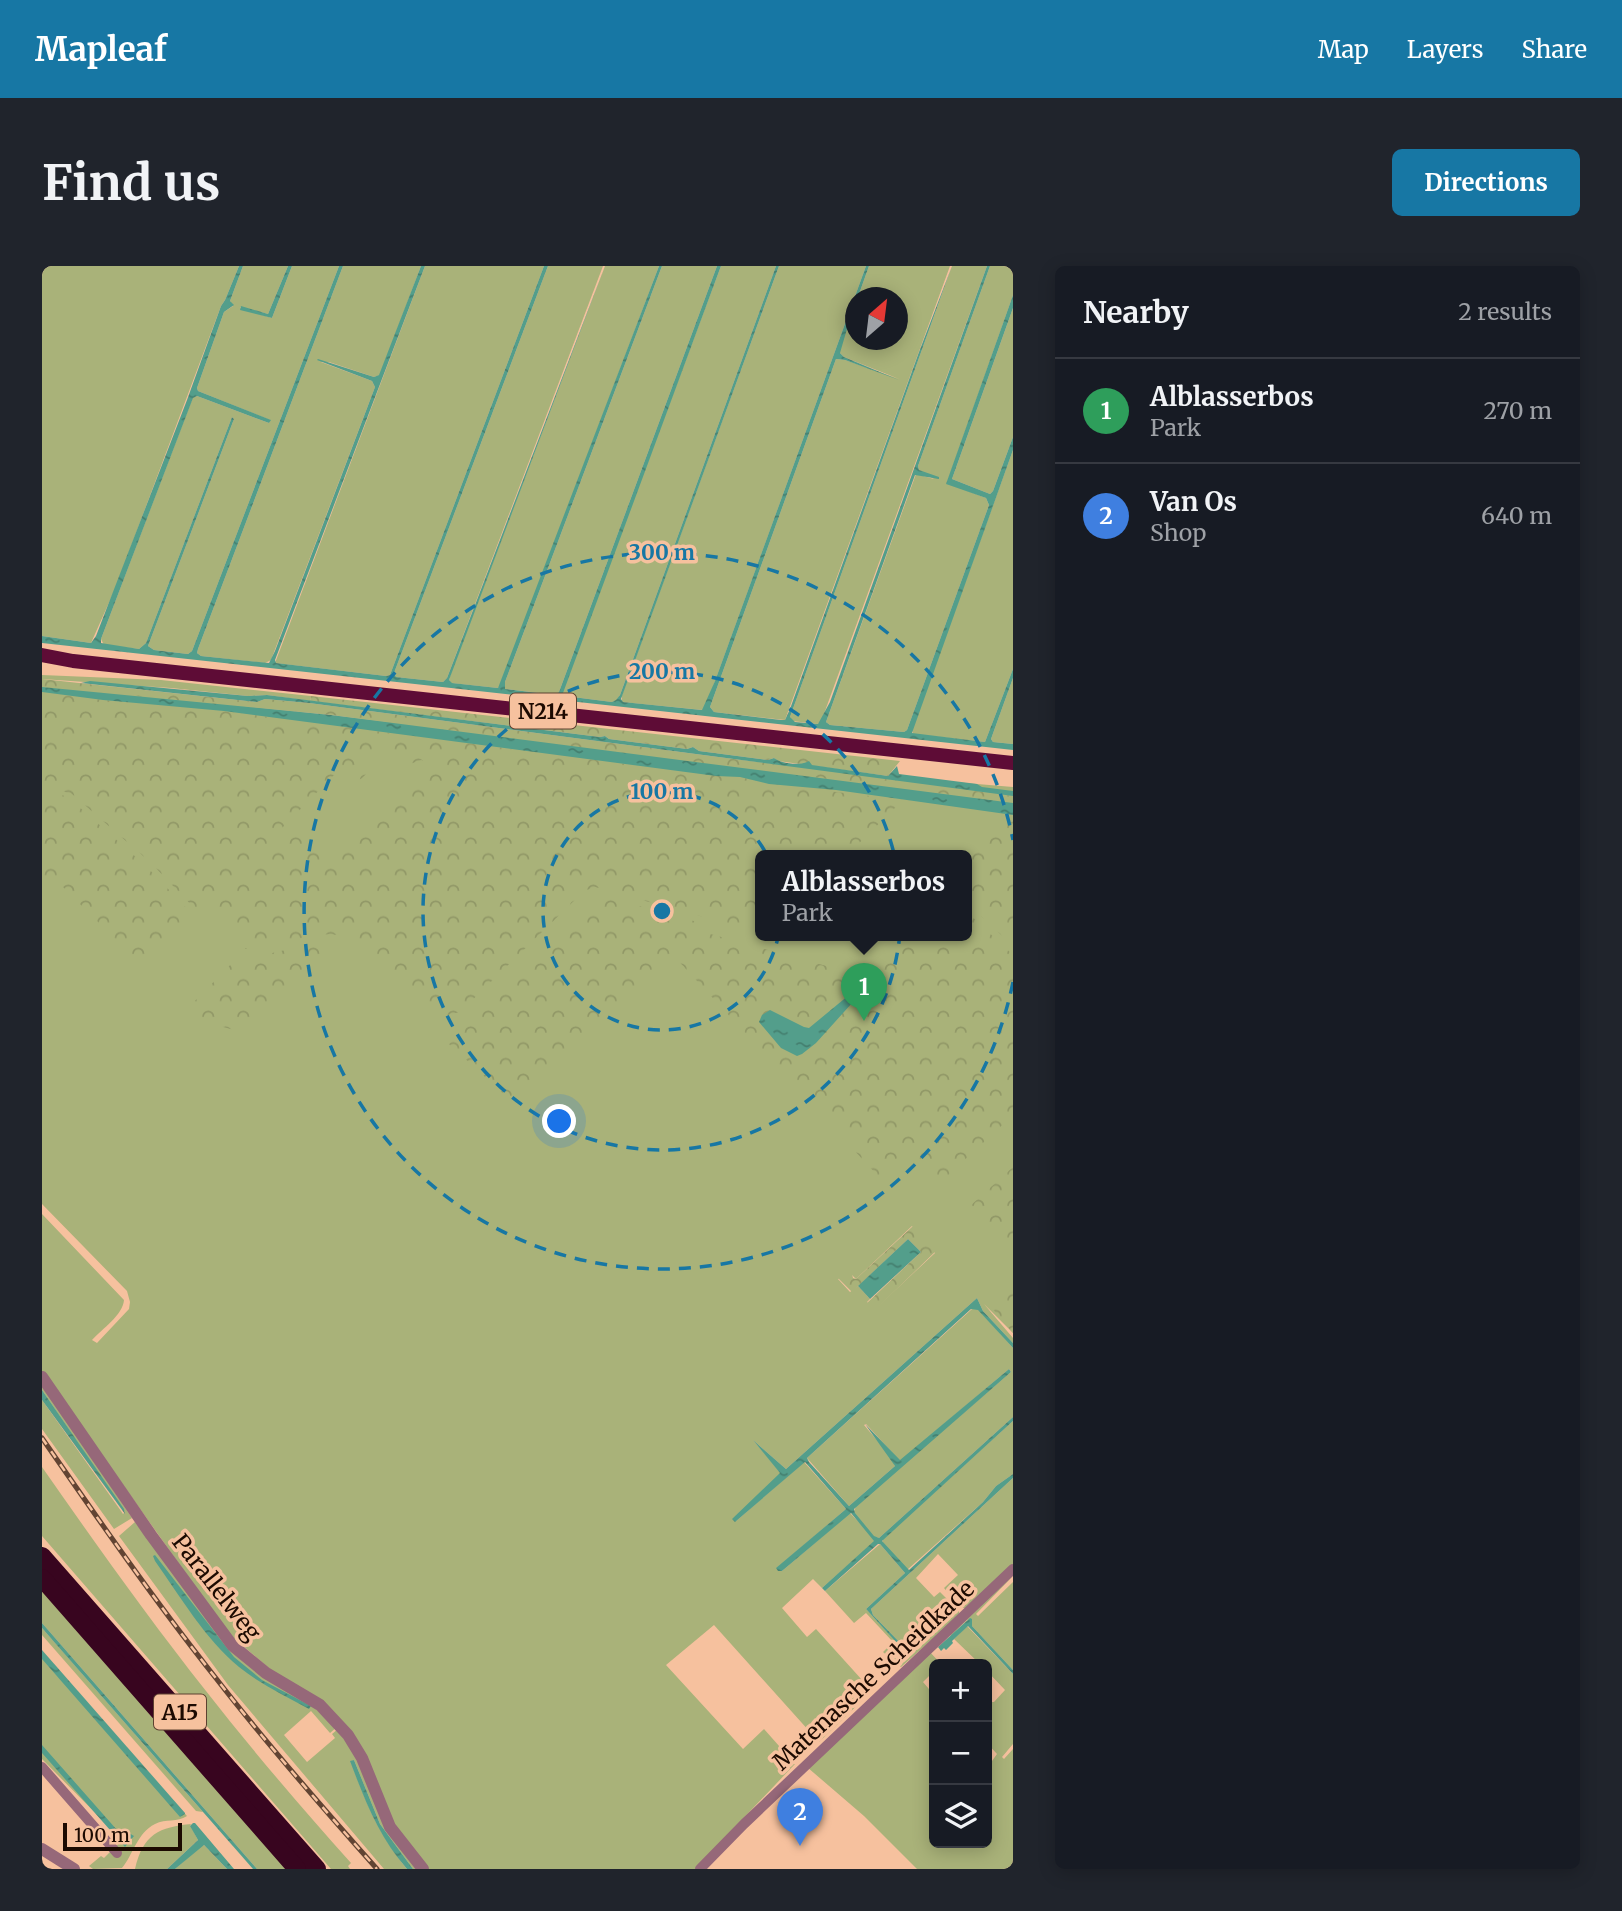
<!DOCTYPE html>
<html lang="en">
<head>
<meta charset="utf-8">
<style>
  :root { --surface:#171b24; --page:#20242c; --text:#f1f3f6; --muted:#9ea1a6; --line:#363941; --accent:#1777a4 }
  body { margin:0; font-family:Merriweather,serif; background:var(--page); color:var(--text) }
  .controls { position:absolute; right:21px; bottom:21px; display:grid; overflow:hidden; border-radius:10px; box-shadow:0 4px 18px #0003 }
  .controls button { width:63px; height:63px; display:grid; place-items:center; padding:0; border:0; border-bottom:2px solid var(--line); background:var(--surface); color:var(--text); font:35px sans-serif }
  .compass { position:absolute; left:803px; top:21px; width:63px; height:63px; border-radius:50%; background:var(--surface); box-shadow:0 4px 18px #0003; rotate:28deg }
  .scale { position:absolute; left:21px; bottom:18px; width:119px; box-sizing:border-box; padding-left:7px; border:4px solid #1c0a01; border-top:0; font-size:19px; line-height:24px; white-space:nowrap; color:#1c0a01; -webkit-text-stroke:5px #f6c19e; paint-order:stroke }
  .you { position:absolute; left:518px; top:856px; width:24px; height:24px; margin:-18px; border:5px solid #fff; border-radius:50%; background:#1a73e8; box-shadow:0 0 0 10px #1a73e833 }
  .badge { display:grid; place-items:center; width:46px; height:46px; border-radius:50%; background:var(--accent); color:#fff; font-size:23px; font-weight:700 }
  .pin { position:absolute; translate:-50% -58px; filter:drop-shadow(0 2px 4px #0008) }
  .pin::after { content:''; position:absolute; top:37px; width:24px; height:21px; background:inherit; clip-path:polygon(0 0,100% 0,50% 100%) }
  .popup { position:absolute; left:713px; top:584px; width:217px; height:91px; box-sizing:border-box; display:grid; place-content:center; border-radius:10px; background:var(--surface); filter:drop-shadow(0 2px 5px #0005); font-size:23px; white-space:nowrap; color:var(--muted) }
  .popup b { font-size:26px; color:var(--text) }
  .popup::after { content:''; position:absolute; left:50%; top:100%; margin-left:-14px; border:14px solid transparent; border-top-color:var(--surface) }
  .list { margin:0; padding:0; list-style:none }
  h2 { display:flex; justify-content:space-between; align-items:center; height:91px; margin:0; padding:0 28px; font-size:30px }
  h2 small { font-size:23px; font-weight:400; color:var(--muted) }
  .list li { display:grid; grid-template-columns:46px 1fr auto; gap:21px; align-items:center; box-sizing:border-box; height:105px; padding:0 28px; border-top:2px solid var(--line) }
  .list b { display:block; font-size:26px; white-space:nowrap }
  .list p { margin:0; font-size:23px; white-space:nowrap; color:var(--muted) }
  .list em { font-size:23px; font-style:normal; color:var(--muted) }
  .icon { flex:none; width:38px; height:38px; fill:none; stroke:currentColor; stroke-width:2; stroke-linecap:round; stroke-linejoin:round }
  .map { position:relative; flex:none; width:971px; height:1603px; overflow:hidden; border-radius:10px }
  header { display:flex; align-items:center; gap:42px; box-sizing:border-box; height:98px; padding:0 35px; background:var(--accent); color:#fff }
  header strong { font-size:33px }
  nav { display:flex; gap:38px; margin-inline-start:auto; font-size:24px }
  .intro { display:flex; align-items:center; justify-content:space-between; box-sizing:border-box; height:168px; padding:0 42px }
  h1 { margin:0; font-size:49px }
  .button { padding:18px 32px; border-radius:10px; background:var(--accent); color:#fff; font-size:24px; font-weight:700 }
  main { display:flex; gap:42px; padding:0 42px }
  aside { flex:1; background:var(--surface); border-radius:10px; box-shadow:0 4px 18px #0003 }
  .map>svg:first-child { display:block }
  .green { fill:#a9b279; fill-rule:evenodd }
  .forest { fill:url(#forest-crowns); fill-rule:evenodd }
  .water { fill:url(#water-ripples) }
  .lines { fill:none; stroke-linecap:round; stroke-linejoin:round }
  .minor { stroke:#966879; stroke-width:10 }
  .tertiary { stroke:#966879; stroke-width:12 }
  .primary { stroke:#5e0c36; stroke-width:14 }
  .motorway { stroke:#38051f; stroke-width:18 }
  .rail-casing { stroke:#624433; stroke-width:5 }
  .rail { stroke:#f6c19e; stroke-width:2.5; stroke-dasharray:8; stroke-linecap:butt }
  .ring { fill:none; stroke:#1777a4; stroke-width:3.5; stroke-dasharray:12 9 }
  .labels { text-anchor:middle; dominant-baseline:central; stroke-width:7; stroke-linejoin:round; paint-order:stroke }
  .shield { fill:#f6c19e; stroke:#5d4130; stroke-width:2 }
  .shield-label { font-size:21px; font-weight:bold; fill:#1c0a01 }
  .street-label { font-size:23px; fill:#1c0a01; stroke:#f6c19e }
  .centre { fill:#1777a4; stroke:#f6c19e; stroke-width:3.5 }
  .ring-label { font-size:21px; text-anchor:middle; font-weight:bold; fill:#1777a4; stroke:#f6c19e; stroke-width:7; stroke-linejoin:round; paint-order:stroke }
</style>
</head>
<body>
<header>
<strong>Mapleaf</strong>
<nav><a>Map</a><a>Layers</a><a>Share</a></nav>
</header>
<div class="intro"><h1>Find us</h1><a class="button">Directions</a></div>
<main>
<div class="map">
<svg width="971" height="1603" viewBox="0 0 971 1603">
  <defs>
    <pattern id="forest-crowns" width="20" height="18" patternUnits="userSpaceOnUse" patternTransform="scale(1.75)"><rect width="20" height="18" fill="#a9b279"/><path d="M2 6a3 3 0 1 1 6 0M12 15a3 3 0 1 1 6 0" fill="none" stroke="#919867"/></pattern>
    <pattern id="water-ripples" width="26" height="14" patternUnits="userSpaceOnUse" patternTransform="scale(1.75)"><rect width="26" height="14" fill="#539e8b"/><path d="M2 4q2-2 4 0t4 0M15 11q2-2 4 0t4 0" fill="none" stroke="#447f6f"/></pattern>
  </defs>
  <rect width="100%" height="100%" fill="#f6c19e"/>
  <g class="green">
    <polygon points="0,0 197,0 183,34 179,40 73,323 49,377 0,370"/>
    <polygon points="201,0 246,0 226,48 199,41 198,42 230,52 250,0 297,0 150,385 146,388 112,384 106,380 192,153 190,151 104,377 97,383 62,379 59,373 151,131 155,130 227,157 228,154 156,125 155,122 182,46 191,40 188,35"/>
    <polygon points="301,0 379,0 338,109 332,111 287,96 279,96 330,115 333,121 229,394 223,397 159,390 155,387 156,383"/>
    <polygon points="383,0 502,0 348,409 344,410 233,397"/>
    <polygon points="506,0 561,0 405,412 401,416 354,411 352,407"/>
    <polygon points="563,0 617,0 459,418 456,422 409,417 407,414 410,404"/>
    <polygon points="620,0 675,0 517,426 514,429 463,423 463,416"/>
    <polygon points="679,0 734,0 578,429 574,435 570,436 523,430 520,427 524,414"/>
    <polygon points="737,0 824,0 664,440 661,444 580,436 580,429"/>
    <polygon points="827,0 908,0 743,454 672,446 668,441 794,93 803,94 857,113 802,91 798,87 797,82 813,37 814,74 856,74 856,32 816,31"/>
    <polygon points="910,0 945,0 779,456 776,458 750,455 748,451"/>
    <polygon points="948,0 971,0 971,29 905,217 944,232 947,239 865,464 862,466 788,459 784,456 874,208 892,213 877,204 876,200"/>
    <polygon points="971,42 971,171 951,225 948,228 910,213"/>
    <polygon points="971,184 971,403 943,476 871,468 870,463 873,455"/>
    <polygon points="0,409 119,414 269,430 268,435 225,429 206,430 129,422 0,413"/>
    <polygon points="971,412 971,478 951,476 949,473"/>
    <path d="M0,418L852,511L971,521V1067L942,1038L971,1072V1077L941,1045L935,1032L744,1203L711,1174L739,1207L693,1256L762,1196L804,1243L735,1302L740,1305L808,1247L832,1272L833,1275L780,1322L771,1313L740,1342L765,1371L774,1363L830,1425L777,1476L672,1359L624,1399L701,1483L722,1463L753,1498L653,1603H386L348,1553L318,1480L187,1368L0,1105V948L82,1034C81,1049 60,1063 50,1074L55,1077L87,1043L88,1036L85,1025L0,938ZM719,589H925V669H719ZM870,960L893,987L833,1043L825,1036L828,1033L816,1020L808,1026L796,1013L809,1008L814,1013Z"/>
    <polygon points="930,1043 936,1043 971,1082 971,1151 837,1272 832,1271 812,1247 814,1239 969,1106 967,1103 858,1195 824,1158 822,1159 850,1192 853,1200 807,1240 765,1192"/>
    <polygon points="0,1117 90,1252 72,1263 0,1163 0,1134 79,1245 81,1248 83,1246 0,1124"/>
    <polygon points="971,1155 971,1208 954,1220 941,1236 865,1304 840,1278 841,1273"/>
    <path d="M0,1201C53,1277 107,1353 164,1425C210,1484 259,1541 309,1597L306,1600L308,1603H289L0,1270Z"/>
    <polygon points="971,1212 971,1298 925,1342 920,1342 902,1322 916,1309 896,1288 874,1312 892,1331 898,1326 917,1345 917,1350 859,1401 841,1386 851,1376 824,1347 812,1357 783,1325 838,1278 863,1307 824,1343 865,1387 856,1395 858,1397 913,1347 914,1344 911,1343 866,1385 831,1349 829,1343"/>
    <path d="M93,1256L163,1349L295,1461L288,1467L269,1445L242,1469L265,1496L293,1472L290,1468L296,1463L307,1476L376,1603H371L338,1558L312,1494L309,1496C324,1537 337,1569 365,1603H342L186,1419L77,1270Z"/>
    <polygon points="971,1310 934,1348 936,1350 971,1316 971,1404 930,1360 930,1353 925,1354 909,1370 907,1367"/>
    <polygon points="0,1324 246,1603 215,1603 0,1357"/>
    <polygon points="925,1360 971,1408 971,1478 960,1491 962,1493 971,1483 971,1603 875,1603 822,1550 765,1501 887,1385 899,1398 892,1398 892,1405 881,1416 892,1429 892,1577 945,1577 945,1489 950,1495 955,1488 945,1477 945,1436 952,1436 963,1424 945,1405 945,1398 938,1398 912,1373"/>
    <polygon points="0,1362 161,1546 154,1545 0,1369"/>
    <path d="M0,1387L145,1550C135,1557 124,1552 113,1558C95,1567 91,1589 80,1602L51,1603L47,1600L59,1590L62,1592L80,1574L0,1493Z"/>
    <path d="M150,1558L148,1559L156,1574L125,1603H93C101,1568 117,1561 150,1558Z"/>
    <polygon points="162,1579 185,1603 133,1603 159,1580"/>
  </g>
  <g class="forest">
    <polygon points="0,413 215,436 223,433 267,437 971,530 971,537 289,449 0,421"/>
    <path d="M0,426L61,434L182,445L674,510L698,511L727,518L861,534L805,589H719V667L553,621L542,625L418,746L402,750L389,743L372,726L299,670C276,662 233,683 205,683H203L206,679L164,642L158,648L108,596L30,528L0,519ZM342,484L348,486L355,497L360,501L379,494L386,496L288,596C274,586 280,575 268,566L246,572L237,565L292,509C326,526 322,503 342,484Z"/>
    <polygon points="269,430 858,495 846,510 736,495 732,492 726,494 657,485 651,481 645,483 567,473 563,470 558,471 268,435"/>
    <polygon points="0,523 26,531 104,600 154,652 104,704 18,618 0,637"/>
    <polygon points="959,546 971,549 971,680 925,637 925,589 915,589"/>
    <path d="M557,629L659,657L654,664L828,712L873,669H925V646L971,689V849L898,917L865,883L836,910L630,688L476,841L407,778ZM733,745L762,761L772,759L780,769L774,777L744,786L717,756L718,752Z"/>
    <polygon points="287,674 298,676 206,768 139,749 199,688 209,691 217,690"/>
    <polygon points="971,901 971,988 927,941"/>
    <polygon points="862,950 865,955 810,1008 811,1012 814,1013 871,960 894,985 833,1044 825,1037 879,986 866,973 810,1026 796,1012"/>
    <polygon points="971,1015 971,1067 950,1042 955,1029"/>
  </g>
  <g class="water">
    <polygon points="197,0 201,0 188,35 192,39 182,46 155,122 156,125 229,154 227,157 155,130 151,132 59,373 59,377 97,383 104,377 190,151 192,153 106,380 112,384 146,388 150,385 297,0 301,0 156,383 155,387 159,390 227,397 233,385 333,121 330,115 275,94 276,93 332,111 337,109 379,0 383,0 233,394 234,397 344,410 348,409 502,0 506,0 352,407 354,411 401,416 405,412 563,0 407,414 410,417 456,422 617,0 620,0 463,416 463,423 513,429 517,426 675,0 679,0 521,427 523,430 570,436 574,434 578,429 734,0 737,0 579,433 581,436 660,444 673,415 824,0 827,0 816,31 814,32 798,87 802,91 857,114 803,94 794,93 668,441 672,446 739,454 743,454 748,443 877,86 910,0 748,451 753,456 776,458 788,436 945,0 948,0 876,200 877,204 897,211 897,213 873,209 784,456 788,459 862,466 865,464 947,239 944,232 904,218 971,29 971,42 910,213 948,228 951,225 971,171 971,184 870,467 943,476 971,403 971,412 949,473 951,476 971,478 971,484 0,377 0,370 49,377 54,370 145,134 179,40 183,34"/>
    <polygon points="246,0 250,0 230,52 198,44 199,40 226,48"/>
    <path d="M48,415L206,430L225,429L558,471L563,470L567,473L645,483L651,481L657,485L726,494L732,492C740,498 759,500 767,495L770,499L846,510L855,500L857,508L935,518L940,521L971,525V530L267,437L223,433L215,436L39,417Z"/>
    <polygon points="0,421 289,449 971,537 971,549 794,524 727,518 698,511 674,510 182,445 61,434 0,426"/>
    <polygon points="807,729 813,730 811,736 774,777 760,788 755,790 739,782 717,756 720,749 728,744 762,761 767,762"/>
    <polygon points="866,973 879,986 828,1033 816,1020"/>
    <polygon points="935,1032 941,1045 971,1077 971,1082 936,1044 929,1043 765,1192 767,1196 807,1240 853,1200 823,1158 858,1194 967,1103 969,1106 812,1243 813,1247 832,1270 837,1272 971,1151 971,1155 840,1275 867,1304 941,1236 954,1220 971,1208 971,1212 829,1343 831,1349 866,1385 911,1343 914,1344 913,1347 858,1397 856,1396 864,1387 824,1343 863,1307 838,1278 836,1278 783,1325 780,1322 832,1275 809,1247 740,1305 736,1305 734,1302 804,1243 763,1196 693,1256 690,1253 738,1207 711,1174 744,1203"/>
    <polygon points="0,1124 82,1243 83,1248 0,1134"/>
    <path d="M113,1289L192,1391L220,1414L269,1440L267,1443C243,1430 218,1418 197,1401C163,1373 138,1330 113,1295L111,1290Z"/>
    <polygon points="928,1352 930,1353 930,1360 971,1404 971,1408 926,1360 910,1375 911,1377 904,1384 902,1382 899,1385 896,1381"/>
    <polygon points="0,1357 215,1603 211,1603 13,1377 0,1362"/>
    <polygon points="0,1384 143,1547 143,1548 138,1551 0,1393"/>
    <polygon points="0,1479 75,1564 82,1571 87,1567 92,1570 83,1581 0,1487"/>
    <path d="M312,1494L338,1558L371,1603H365C337,1571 323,1535 308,1495Z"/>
    <polygon points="151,1557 153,1557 192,1603 185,1603 162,1579 133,1603 125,1603 156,1574 148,1560"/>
  </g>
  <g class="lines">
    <g class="minor">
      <polyline points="0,1501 75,1587"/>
      <polyline points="658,1603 702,1558 971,1303"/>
    </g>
    <g class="tertiary">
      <polyline points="0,1111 109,1269 190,1379 224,1407 278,1439 306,1469 320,1492 348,1561 381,1603"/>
      <polyline points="0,1583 32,1603"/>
    </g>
    <polyline class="primary" points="0,389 31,395 971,497"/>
    <g class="motorway">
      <polyline points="0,1290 275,1603"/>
      <polyline points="0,1312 255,1603"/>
    </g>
    <g class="rail-casing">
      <path id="rail" d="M0,1172C56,1253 112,1334 173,1411C224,1477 279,1540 335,1603"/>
    </g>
    <use href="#rail" class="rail"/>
  </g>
  <g class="ring">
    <circle cx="620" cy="645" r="119"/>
    <circle cx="620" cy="645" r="239"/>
    <path d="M971 716A358 358 0 1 1 971 574"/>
  </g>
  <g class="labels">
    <g class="shield">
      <rect x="468" y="427.5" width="66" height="35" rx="5"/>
      <rect x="112" y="1428.5" width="52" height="35" rx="5"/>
    </g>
    <g class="shield-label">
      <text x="501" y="445">N214</text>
      <text x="138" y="1446">A15</text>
    </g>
    <g class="street-label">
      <text transform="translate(175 1321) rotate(52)">Parallelweg</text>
      <text transform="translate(831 1409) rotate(-43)">Matenasche Scheidkade</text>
    </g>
  </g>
  <circle cx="620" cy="645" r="10" class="centre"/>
  <g class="ring-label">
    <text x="620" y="294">300 m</text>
    <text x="620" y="413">200 m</text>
    <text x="620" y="533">100 m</text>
  </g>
</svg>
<div class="controls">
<button>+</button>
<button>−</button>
<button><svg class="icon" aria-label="layers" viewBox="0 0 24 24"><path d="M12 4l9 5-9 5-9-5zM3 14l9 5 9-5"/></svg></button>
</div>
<svg class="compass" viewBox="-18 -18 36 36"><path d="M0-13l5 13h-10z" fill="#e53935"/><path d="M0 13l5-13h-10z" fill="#9ea1a6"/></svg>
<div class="scale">100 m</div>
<div class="you"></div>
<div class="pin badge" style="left:822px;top:755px;background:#2e9e5b">1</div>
<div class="popup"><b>Alblasserbos</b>Park</div>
<div class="pin badge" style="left:758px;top:1580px;background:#3f7fe0">2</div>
</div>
<aside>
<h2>Nearby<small>2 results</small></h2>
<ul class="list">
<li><span class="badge" style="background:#2e9e5b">1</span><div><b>Alblasserbos</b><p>Park</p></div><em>270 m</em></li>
<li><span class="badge" style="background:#3f7fe0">2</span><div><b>Van Os</b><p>Shop</p></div><em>640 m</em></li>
</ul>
</aside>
</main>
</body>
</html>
